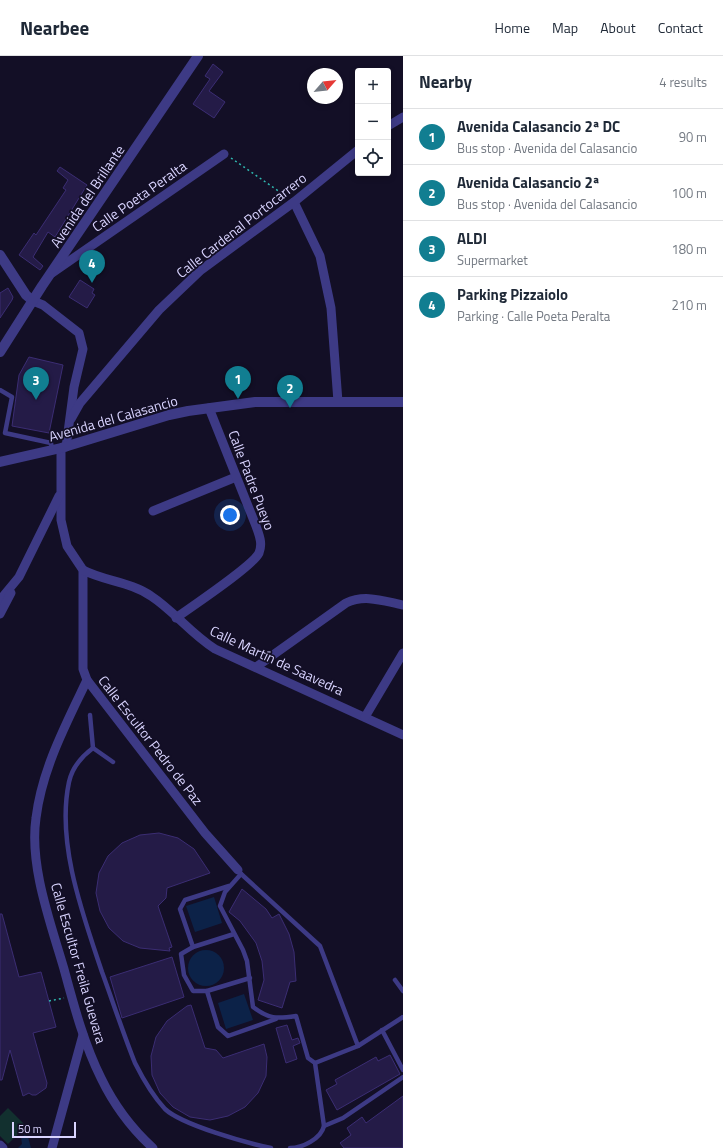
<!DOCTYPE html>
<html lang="en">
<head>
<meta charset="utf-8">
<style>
  :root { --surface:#fff; --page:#f2f2f3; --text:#1f2937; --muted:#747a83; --line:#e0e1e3; --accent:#117e91 }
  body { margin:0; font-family:"Titillium Web",sans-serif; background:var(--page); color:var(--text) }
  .controls { position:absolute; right:12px; top:12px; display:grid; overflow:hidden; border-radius:4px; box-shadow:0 2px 6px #0003 }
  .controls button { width:36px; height:36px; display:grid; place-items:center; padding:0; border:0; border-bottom:1px solid var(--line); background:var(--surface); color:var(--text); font:20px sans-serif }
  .compass { position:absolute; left:307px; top:12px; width:36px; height:36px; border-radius:50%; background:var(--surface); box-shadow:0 2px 6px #0003; rotate:62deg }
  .scale { position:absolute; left:12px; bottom:10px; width:64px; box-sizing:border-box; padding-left:4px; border:2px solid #d9d4ff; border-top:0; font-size:11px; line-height:14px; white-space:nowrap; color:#d9d4ff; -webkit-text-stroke:3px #130f26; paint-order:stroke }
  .you { position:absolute; left:230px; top:459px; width:14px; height:14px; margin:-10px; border:3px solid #fff; border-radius:50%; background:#1a73e8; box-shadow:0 0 0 6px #1a73e833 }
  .badge { display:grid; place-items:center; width:26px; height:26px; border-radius:50%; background:var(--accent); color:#fff; font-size:13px; font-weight:700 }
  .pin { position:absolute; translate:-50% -33px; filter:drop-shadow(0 1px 2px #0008) }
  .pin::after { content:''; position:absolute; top:21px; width:14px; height:12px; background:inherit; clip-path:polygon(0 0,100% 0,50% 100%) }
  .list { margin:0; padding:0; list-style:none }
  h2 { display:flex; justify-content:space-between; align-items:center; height:52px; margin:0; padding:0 16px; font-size:17px }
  h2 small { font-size:13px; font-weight:400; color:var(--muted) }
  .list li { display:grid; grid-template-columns:26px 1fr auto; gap:12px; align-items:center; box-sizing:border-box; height:56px; padding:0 16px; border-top:1px solid var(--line) }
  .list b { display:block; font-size:15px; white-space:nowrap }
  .list p { margin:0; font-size:13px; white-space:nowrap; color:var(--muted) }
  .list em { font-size:13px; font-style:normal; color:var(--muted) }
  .icon { flex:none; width:22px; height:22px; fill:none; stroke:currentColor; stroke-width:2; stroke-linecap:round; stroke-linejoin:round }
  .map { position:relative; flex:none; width:403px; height:1092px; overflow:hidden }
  header { display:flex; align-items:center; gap:24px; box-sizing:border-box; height:56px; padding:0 20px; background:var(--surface); border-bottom:1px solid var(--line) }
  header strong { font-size:19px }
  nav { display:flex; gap:22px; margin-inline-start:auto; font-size:14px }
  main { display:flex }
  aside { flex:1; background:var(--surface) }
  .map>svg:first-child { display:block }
  .green { fill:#12302f }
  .water { fill:#0c2248 }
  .building { fill:#241b47; stroke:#3b2d73 }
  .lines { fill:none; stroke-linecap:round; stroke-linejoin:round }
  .path { stroke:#2fb8b0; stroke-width:1.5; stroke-dasharray:2 3; stroke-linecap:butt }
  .service { stroke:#3d3a85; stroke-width:4.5 }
  .minor { stroke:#3d3a85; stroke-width:9 }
  .tertiary { stroke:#3d3a85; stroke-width:10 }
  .labels { text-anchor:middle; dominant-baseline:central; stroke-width:3.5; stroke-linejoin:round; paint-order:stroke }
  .street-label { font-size:14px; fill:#d9d4ff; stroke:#130f26 }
</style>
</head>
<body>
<header>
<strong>Nearbee</strong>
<nav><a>Home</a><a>Map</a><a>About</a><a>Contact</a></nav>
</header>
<main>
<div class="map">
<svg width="403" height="1092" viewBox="0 0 403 1092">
  <rect width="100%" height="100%" fill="#130f26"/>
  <polygon class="green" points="8,1052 26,1070 8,1088 0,1080 0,1060"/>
  <g class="water">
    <polygon points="214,841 222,867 195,876 186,850"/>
    <circle cx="206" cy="912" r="18"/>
    <polygon points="244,938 253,964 226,973 218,947"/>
    <polygon points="25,1079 28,1081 31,1092 18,1092 22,1088 21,1081"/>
  </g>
  <g class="building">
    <polygon points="213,8 223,16 209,35 225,46 214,62 193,48 210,23 205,20"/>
    <polygon points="60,111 87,129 55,181 48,176 33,201 43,210 40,214 19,199 34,177 36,179 66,134 63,132 68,124 57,115"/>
    <polygon points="80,224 94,233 92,237 95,239 87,252 69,241"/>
    <polygon points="8,232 13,241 12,244 0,262 0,237"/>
    <polygon points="29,301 63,309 49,377 12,370 19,319"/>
    <polygon points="159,777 178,782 194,793 210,817 167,832 166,842 158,850 172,891 169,892 170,895 140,892 123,885 109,872 100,855 96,837 99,817 108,800 122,787 140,779"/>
    <polygon points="242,833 266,853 272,862 279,858 289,878 294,896 296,925 290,926 282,952 258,944 264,924 262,905 256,887 240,865 229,856"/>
    <polygon points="0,858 2,858 19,921 41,916 56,971 33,977 47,1027 46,1032 36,1039 32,1039 29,1037 23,1040 10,994 2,1024 0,1024"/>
    <polygon points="172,901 184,941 122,962 110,921"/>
    <polygon points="191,949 205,992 216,994 223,1002 264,988 267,1001 266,1020 258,1037 245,1051 228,1060 210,1064 190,1061 173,1051 160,1037 152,1019 151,1000 156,981 167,965 187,950"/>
    <polygon points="287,969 292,984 298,982 300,987 293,990 297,1003 286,1007 276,972"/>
    <polygon points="390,999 400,1018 337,1054 326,1034 337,1028 335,1024 376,1001 378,1005"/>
    <polygon points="403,1040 403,1092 344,1092 340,1087 351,1079 347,1072 362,1061 366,1067"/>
  </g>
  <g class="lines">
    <g class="path">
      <polyline points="231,102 287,141"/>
      <polyline points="49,945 64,942"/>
    </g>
    <g class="service">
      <polyline points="0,334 12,341 5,377 51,387 52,394"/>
      <polyline points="90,659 93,692"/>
      <path d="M93,692C81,701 72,712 69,726C56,787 83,859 102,916C113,946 123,977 135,1007C143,1023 152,1039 165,1053C182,1069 247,1087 271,1092"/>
      <polyline points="93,692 113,706"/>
      <polyline points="239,816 320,890 358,990 403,961"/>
      <path d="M241,818L225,836L220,850L243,894L247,905L253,951C269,963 276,963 296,960L308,1002L315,1007L358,990"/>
      <polyline points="229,830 185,844 180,853 193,891 181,898 184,919 193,935 207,935 218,971 228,980 276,963"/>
      <polyline points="193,891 234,878"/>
      <polyline points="395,924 403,935"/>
      <polyline points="207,935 250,922"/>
      <polyline points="382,974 403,1014"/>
      <polyline points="315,1007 324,1070 343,1062 403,1021"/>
      <path d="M290,1092C302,1092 321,1083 324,1070"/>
    </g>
    <g class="minor">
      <polyline points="388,70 403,61"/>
      <polyline points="294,146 320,200 331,252 338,346"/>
      <polyline points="52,217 224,98"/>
      <polyline points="33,245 43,249 79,277 83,293 74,331 66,391"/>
      <polyline points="71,363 80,347 159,254 201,214 294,146 358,94"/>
      <polyline points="61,392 61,464 67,490 83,514 83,613 87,624 205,777 238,814"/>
      <polyline points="153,455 236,421"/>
      <path d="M83,514C104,525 131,526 151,540C174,555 190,577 215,593L403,679"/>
      <polyline points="0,544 19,521 59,440"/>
      <polyline points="0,558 11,537"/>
      <path d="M176,562C191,551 253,510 259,497C263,487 259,479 256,470L209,352"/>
      <path d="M256,611L346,547C365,538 383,545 403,549"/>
      <path d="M87,624C66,668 42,713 36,762C29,810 51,868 64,913C74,950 84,988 101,1022C114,1049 131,1072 153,1092"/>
      <polyline points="365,661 403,597"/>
      <polyline points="0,1089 3,1092"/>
      <polyline points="52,1092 83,979"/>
    </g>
    <g class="tertiary">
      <polyline points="0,199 26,239 33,245"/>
      <polyline points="0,296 42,230 198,0"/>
      <polyline points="0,406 61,392 169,359 188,355 255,346 403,346"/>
    </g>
  </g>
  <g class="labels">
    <g class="street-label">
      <text transform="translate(87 140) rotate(-56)">Avenida del Brillante</text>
      <text transform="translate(139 140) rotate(-35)">Calle Poeta Peralta</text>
      <text transform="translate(241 169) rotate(-38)">Calle Cardenal Portocarrero</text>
      <text transform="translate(113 362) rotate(-16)">Avenida del Calasancio</text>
      <text transform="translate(252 424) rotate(69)">Calle Padre Pueyo</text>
      <text transform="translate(277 604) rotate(25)">Calle Martín de Saavedra</text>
      <text transform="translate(151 684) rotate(52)">Calle Escultor Pedro de Paz</text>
      <text transform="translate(79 907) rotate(74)">Calle Escultor Freila Guevara</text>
    </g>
  </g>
</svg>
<div class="controls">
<button>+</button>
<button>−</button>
<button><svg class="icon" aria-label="locate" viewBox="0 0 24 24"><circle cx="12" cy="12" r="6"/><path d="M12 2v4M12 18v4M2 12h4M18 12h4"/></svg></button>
</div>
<svg class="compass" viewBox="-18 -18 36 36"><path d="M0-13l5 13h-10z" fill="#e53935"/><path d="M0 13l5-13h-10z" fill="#747a83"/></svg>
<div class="scale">50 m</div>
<div class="you"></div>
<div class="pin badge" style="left:238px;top:343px">1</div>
<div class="pin badge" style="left:290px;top:352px">2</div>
<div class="pin badge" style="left:36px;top:344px">3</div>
<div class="pin badge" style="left:92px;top:227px">4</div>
</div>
<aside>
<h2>Nearby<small>4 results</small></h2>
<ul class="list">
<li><span class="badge">1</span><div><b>Avenida Calasancio 2ª DC</b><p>Bus stop · Avenida del Calasancio</p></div><em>90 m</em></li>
<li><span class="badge">2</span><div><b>Avenida Calasancio 2ª</b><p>Bus stop · Avenida del Calasancio</p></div><em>100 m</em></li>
<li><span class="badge">3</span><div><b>ALDI</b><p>Supermarket</p></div><em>180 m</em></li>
<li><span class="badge">4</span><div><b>Parking Pizzaiolo</b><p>Parking · Calle Poeta Peralta</p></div><em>210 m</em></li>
</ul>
</aside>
</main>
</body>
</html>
